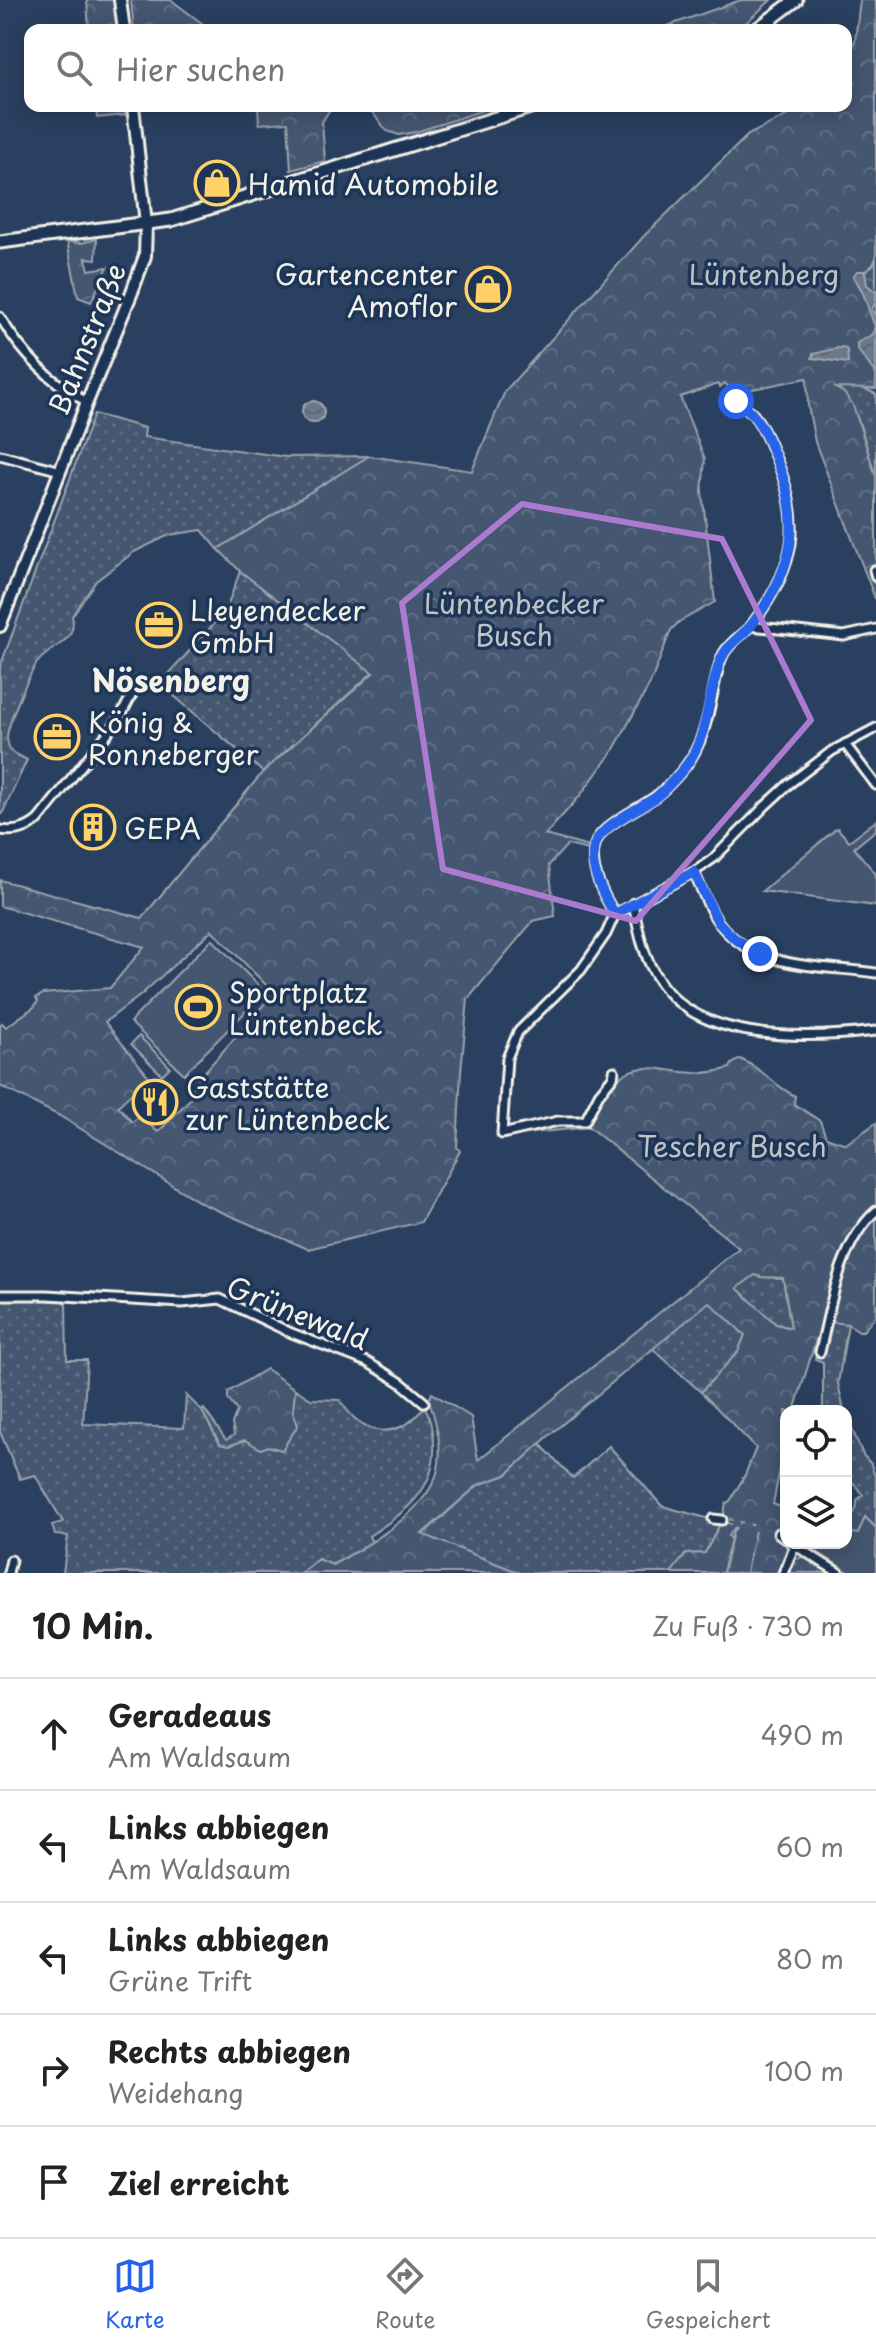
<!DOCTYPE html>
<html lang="de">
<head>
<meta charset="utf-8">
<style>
  :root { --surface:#fff; --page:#f6f6f6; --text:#222; --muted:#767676; --line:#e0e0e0; --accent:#2563eb }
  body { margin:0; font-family:"Playpen Sans",sans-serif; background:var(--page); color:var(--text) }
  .controls { position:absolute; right:24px; bottom:24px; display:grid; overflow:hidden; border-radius:16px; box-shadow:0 4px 20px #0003 }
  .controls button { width:72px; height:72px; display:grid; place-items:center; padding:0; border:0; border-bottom:2px solid var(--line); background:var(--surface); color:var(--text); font:40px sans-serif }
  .stop { position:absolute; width:24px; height:24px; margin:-18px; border:6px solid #2563eb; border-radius:50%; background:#fff }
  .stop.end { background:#2563eb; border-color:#fff; box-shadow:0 2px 8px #0008 }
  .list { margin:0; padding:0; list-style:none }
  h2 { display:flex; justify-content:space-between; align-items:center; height:104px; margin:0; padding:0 32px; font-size:34px }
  h2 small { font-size:26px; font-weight:400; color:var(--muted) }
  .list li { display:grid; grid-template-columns:52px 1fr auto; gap:24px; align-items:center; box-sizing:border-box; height:112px; padding:0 32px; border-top:2px solid var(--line) }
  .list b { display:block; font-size:30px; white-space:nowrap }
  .list p { margin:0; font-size:26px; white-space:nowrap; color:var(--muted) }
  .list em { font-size:26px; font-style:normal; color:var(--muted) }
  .icon { flex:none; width:44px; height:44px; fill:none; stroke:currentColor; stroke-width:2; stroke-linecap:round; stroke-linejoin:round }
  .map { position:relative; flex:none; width:876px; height:1573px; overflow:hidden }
  .search { position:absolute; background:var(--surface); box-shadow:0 4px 20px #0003; left:24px; right:24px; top:24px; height:88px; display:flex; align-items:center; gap:20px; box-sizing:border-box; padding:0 28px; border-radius:16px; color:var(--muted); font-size:30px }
  .sheet { height:664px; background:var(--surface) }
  nav { display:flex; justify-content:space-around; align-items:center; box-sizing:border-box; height:112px; border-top:2px solid var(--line); background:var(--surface); font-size:22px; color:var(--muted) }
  nav a { display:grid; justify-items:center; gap:4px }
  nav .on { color:var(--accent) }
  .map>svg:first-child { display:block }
  .grass { fill:url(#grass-dots); stroke:#9ca4ac; stroke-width:2 }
  .forest { fill:url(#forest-crowns); stroke:#9ca4ac; stroke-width:2; fill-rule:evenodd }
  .green { fill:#445771; stroke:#9ca4ac; stroke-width:2 }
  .water { fill:url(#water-waves); stroke:#a1a8b0; stroke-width:2 }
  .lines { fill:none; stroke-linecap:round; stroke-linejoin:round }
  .stream { stroke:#a1a8b0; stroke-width:2 }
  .street-tunnel { stroke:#485b74; stroke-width:7; stroke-dasharray:7 3.5; stroke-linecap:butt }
  .street-casing { stroke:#f4f1e8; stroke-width:13 }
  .secondary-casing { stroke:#f4f1e8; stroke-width:16 }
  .primary-casing { stroke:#f4f1e8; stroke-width:17 }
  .street { stroke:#1d3557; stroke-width:7 }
  .secondary { stroke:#1d3557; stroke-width:10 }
  .primary { stroke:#1d3557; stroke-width:11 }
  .route { stroke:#2563eb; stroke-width:10 }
  .marked { fill:none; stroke:#ab7bcf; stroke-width:6; stroke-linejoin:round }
  .labels { text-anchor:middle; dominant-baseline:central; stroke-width:7; stroke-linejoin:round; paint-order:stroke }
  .poi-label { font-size:28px; fill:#f4f1e8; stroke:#1d3557; text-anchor:start }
  .park-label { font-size:28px; fill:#bfc3c4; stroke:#1d3557 }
  .street-label { font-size:28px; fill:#f4f1e8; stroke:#1d3557 }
  .neighbourhood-label { font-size:30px; font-weight:bold; fill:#f4f1e8; stroke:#1d3557 }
</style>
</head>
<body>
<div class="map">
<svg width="876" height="1573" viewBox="0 0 876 1573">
  <defs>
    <pattern id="grass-dots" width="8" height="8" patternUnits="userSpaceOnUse" patternTransform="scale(2)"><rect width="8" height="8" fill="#445771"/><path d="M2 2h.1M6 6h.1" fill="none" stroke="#607085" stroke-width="1.8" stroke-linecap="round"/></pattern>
    <pattern id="forest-crowns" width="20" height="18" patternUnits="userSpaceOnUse" patternTransform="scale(2)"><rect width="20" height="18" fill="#445771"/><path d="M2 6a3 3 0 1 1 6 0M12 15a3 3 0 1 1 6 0" fill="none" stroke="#607085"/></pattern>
    <pattern id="water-waves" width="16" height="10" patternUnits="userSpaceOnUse" patternTransform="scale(2)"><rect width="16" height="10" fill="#6a788a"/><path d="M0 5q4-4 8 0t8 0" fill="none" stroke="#5b626b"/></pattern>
  </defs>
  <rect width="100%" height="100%" fill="#2a4060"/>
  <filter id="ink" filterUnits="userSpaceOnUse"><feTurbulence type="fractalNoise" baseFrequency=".0125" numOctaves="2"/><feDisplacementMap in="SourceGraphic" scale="16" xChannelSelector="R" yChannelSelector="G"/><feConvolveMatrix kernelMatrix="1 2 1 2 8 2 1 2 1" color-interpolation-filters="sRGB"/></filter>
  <g filter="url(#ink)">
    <g class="grass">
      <path d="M853,384L876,394V481C867,453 860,404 836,387Z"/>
      <path d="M94,414L145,428L144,437L286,457L369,456L218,549L202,530L169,535L134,552L96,581L72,616C78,643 49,646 37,663C29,675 7,724 7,738C7,742 9,746 10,751L27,760L3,812L0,816V667Z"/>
      <polygon points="240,571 373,672 263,772 160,684 226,610"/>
      <polygon points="588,1120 589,1127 513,1135 559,1123 578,1125"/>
      <polygon points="755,1274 761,1277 783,1278 791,1328 776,1324 736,1288"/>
      <polygon points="836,1276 848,1324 838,1383 844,1411 823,1411 823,1362 815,1359"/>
      <path d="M60,1298L66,1304L67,1360H87L83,1424L184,1428L186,1395L202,1411L220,1444L228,1446L245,1440L261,1449L268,1446L282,1450L298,1425L293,1412L295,1389L311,1399L340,1400C355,1424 375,1440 405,1425C412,1421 419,1413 425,1407C432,1420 433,1429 434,1443C437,1490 404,1513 369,1536L372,1542L332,1565L318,1559L301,1573H63L68,1536L55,1535L52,1525L63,1522L35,1475L20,1479L0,1432V1299L43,1300Z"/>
      <polygon points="709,1301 745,1334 739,1352 701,1392 652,1348"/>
      <path d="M846,1415L863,1455L871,1464L876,1480V1528L865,1517L858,1535L846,1532V1518C854,1515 858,1509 857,1500L863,1495L846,1473Z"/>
      <polygon points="540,1444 573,1478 609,1446 662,1506 721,1522 705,1553 686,1554 671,1573 520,1573 422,1535 478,1485 506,1475"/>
      <polygon points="802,1557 809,1558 835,1573 787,1573 794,1560"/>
    </g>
    <g class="forest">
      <polygon points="87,0 114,0 117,30 89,30"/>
      <polygon points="131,0 171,0 211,30 134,30"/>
      <polygon points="741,0 771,0 738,30 656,30"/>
      <path d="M860,0H876V389L836,388L844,393L853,405L876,477V572L871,574L876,587V601L815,442L808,406L807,378L733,393L725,383L720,387L718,384L680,397L705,459L702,492L715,602L679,622L671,630L650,684L613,751L579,797L545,835L589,847V850L567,845L549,865L555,916L533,921L468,999L461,1071L457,1147L460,1151L421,1222L308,1249L203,1204L60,1116L0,1086V1025L2,1023L6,1027L34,1007L38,1001L36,998L43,994L110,988L144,947L0,906V880L142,918L263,772L373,673L240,571L218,549L369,456L472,471L505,391L644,236L748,135L800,109V106H846V51L855,41ZM212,930L274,993L194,1084L190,1099L158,1132L140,1116L132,1122L118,1106L149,1077L105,1022L141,995Z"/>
      <polygon points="96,106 124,106 125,115 97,118"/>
      <polygon points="258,106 332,106 322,122 325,161 291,170 288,122 259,124"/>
      <polygon points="367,106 496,106 416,132 399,135 387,131"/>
      <polygon points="97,239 96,259 86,258 89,270 108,267 91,302 78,297 67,241 81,243"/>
      <path d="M740,1059C761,1067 774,1086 795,1096L794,1104L820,1121L826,1137L846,1144L876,1123V1316L863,1331H859L848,1324L831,1322L834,1282L794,1411H786V1439L773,1504L786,1509V1543H788L780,1573H744L756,1526L723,1518L726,1503L730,1501L745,1475L756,1448L701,1392L738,1352L745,1335L709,1302L553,1432L506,1475L478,1485L422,1534L520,1573H301L318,1559L332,1565C367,1546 425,1513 437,1473C444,1449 436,1422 429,1400L432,1393L471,1417L478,1460L739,1248L589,1127L588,1120C634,1030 662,1089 730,1068L732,1064ZM755,1275L761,1277L783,1278L791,1328L776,1324L737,1288Z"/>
      <polygon points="266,1369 295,1389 293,1412 298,1425 282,1450 268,1446 261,1449 245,1440 228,1446 220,1444 202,1411 204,1409 226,1440 234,1435 232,1423 237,1411 228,1399 228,1392"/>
      <polygon points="721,1522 737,1525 728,1536 731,1538 723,1573 671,1573 686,1554 705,1553"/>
    </g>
    <g class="green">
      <polygon points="876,821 876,830 854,848 876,874 876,906 762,891 837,828 849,841"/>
      <polygon points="212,939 265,992 184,1074 130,1022"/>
      <polygon points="139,1036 170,1067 162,1075 131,1044"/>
      <polygon points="865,1517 876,1528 876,1573 850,1573 803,1543 846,1543 846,1532 858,1534"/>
      <polygon points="740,1522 756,1526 746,1573 723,1573 733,1532"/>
    </g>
    <g class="water">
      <path d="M857,271H865L867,285L876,292V302L872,309L876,318V374L857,349V343L873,334L875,326C867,309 866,292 853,277Z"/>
      <polygon points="843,347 847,350 848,363 812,358 813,354"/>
      <circle cx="313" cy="412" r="11"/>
    </g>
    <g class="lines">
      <polyline class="stream" points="865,271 873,265 876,258"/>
      <polyline class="street-tunnel" points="722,1520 778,1533"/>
      <g class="street-casing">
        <g id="street">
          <path d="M0,317C22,354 49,382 87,402"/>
          <polyline points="0,455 61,471"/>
          <polyline points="874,570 876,577"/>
          <polyline points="750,626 844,636 876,629"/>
          <polyline points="845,744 876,785"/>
          <path d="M0,830C15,832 26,830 38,820L119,719L139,681"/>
          <path d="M694,872C702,889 708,909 719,923C756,971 823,965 876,973"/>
          <path d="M633,903C638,928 642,952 655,974C693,1045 808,1039 876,1031"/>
          <path d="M615,914C603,895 586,863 597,840C605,823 639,809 655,797C666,789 676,778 685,767C704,743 709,712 715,683C717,673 719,662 724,653C731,641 744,634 753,623C797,564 804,522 774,454C765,433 757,411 736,401"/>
          <polyline points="614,1071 613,1077 599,1094 585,1121 558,1121 502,1134 507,1058 518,1032 581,970 606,934 615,914 694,872 714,858 765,806 789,784 832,751 876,728"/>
          <polyline points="0,1295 47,1295 182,1303 220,1299 289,1332 367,1362 400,1382 424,1402"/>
          <path d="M820,1352C831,1305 839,1244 876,1211"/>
          <polyline points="713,1519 722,1520"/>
          <polyline points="778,1533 786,1539"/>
          <polyline points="791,1543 839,1573"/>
          <polyline points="8,1573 11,1560"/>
          <polyline points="783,1573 795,1545"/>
        </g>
      </g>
      <g class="secondary-casing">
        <g id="secondary">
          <polyline points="120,0 124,30"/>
          <polyline points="0,626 87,402 132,292 145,256 146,224 133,106"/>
        </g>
      </g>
      <g class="primary-casing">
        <g id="primary">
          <polyline points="756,30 796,0"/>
          <polyline points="0,242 171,220 534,106"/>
        </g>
      </g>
      <use href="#street" class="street"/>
      <use href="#secondary" class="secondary"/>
      <use href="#primary" class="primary"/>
    </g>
  </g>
  <g class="lines" filter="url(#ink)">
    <path class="route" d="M736,401C758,413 767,437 776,459C804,523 793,569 753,623C743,636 728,643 721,659C706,695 710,735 685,767C676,778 666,789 655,798C637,810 601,825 594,846C588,867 604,897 615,914L694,872L718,922L734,938L760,954"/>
  </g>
  <path class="marked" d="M522,504L722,539L811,720L636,921L443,869L402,603Z"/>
  <defs>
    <g id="shop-ring" transform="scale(2.3)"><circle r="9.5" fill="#1d3557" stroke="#ffd166" stroke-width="1.5"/><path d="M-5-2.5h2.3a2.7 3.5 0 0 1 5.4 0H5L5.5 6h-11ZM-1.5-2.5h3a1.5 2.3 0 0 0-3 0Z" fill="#ffd166"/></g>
    <g id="office-ring" transform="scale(2.3)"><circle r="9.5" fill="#1d3557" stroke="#ffd166" stroke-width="1.5"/><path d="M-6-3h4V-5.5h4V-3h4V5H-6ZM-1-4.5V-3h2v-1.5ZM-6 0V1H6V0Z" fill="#ffd166"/></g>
    <g id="building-ring" transform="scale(2.3)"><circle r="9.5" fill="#1d3557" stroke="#ffd166" stroke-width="1.5"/><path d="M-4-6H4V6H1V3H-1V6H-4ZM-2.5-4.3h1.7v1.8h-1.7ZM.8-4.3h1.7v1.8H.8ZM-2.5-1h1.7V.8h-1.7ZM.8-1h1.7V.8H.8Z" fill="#ffd166"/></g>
    <g id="stadium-ring" transform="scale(2.3)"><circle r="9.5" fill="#1d3557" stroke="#ffd166" stroke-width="1.5"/><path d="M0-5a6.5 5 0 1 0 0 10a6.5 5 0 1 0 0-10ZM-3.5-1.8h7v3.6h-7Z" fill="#ffd166"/></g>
    <g id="restaurant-ring" transform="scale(2.3)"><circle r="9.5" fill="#1d3557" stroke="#ffd166" stroke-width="1.5"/><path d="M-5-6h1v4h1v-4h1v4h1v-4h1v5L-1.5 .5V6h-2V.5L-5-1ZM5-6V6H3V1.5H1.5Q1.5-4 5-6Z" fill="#ffd166"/></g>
  </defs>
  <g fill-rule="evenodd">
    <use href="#shop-ring" x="217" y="183"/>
    <use href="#shop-ring" x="488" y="289"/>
    <use href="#office-ring" x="159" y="625"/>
    <use href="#office-ring" x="57" y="737"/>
    <use href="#building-ring" x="93" y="827"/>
    <use href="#stadium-ring" x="198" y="1007"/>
    <use href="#restaurant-ring" x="155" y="1102"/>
  </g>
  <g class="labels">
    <g class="poi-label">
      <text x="248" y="183">Hamid Automobile</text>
      <text x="457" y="273" text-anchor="end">Gartencenter<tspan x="457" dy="32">Amoflor</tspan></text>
      <text x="190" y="609">Lleyendecker<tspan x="190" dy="32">GmbH</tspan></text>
      <text x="88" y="721">König &amp;<tspan x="88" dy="32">Ronneberger</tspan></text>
      <text x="124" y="827">GEPA</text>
      <text x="229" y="991">Sportplatz<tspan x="229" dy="32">Lüntenbeck</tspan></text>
      <text x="186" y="1086">Gaststätte<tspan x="186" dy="32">zur Lüntenbeck</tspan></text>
    </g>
    <g class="park-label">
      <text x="764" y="273">Lüntenberg</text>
      <text x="514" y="602">Lüntenbecker<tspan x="514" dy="32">Busch</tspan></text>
      <text x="732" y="1145">Tescher Busch</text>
    </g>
    <g class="street-label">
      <text transform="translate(86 339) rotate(-68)">Bahnstraße</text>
      <text transform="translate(298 1312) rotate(22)">Grünewald</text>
    </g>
    <g class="neighbourhood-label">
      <text x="171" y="679">Nösenberg</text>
    </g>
  </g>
</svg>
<div class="controls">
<button><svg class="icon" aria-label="locate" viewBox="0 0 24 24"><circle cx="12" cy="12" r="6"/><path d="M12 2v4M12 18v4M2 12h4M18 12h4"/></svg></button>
<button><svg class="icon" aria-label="layers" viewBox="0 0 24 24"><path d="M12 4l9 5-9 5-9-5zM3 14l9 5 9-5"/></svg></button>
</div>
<div class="stop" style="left:736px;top:401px"></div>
<div class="stop end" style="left:760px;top:954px"></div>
<div class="search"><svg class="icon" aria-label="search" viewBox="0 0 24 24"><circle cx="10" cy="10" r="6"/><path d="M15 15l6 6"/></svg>Hier suchen</div>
</div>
<section class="sheet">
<h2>10 Min.<small>Zu Fuß · 730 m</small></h2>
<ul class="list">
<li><svg class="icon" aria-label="ahead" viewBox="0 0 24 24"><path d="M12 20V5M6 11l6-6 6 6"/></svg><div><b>Geradeaus</b><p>Am Waldsaum</p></div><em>490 m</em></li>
<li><svg class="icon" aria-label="left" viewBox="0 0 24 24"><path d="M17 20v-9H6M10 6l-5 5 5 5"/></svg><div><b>Links abbiegen</b><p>Am Waldsaum</p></div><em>60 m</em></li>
<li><svg class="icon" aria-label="left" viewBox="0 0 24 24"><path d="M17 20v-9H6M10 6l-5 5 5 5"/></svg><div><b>Links abbiegen</b><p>Grüne Trift</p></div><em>80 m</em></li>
<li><svg class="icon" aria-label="right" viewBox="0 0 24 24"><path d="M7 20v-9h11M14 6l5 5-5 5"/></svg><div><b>Rechts abbiegen</b><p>Weidehang</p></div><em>100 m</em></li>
<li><svg class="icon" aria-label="arrive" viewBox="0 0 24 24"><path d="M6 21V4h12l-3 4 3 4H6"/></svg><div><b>Ziel erreicht</b></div></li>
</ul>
</section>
<nav>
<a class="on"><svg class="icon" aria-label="map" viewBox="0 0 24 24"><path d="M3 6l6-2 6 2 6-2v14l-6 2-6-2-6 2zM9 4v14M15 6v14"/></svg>Karte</a>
<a><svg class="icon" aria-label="directions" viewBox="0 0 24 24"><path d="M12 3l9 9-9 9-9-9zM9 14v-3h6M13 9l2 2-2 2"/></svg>Route</a>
<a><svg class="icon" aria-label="saved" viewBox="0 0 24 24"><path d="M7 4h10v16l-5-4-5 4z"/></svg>Gespeichert</a>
</nav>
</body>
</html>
